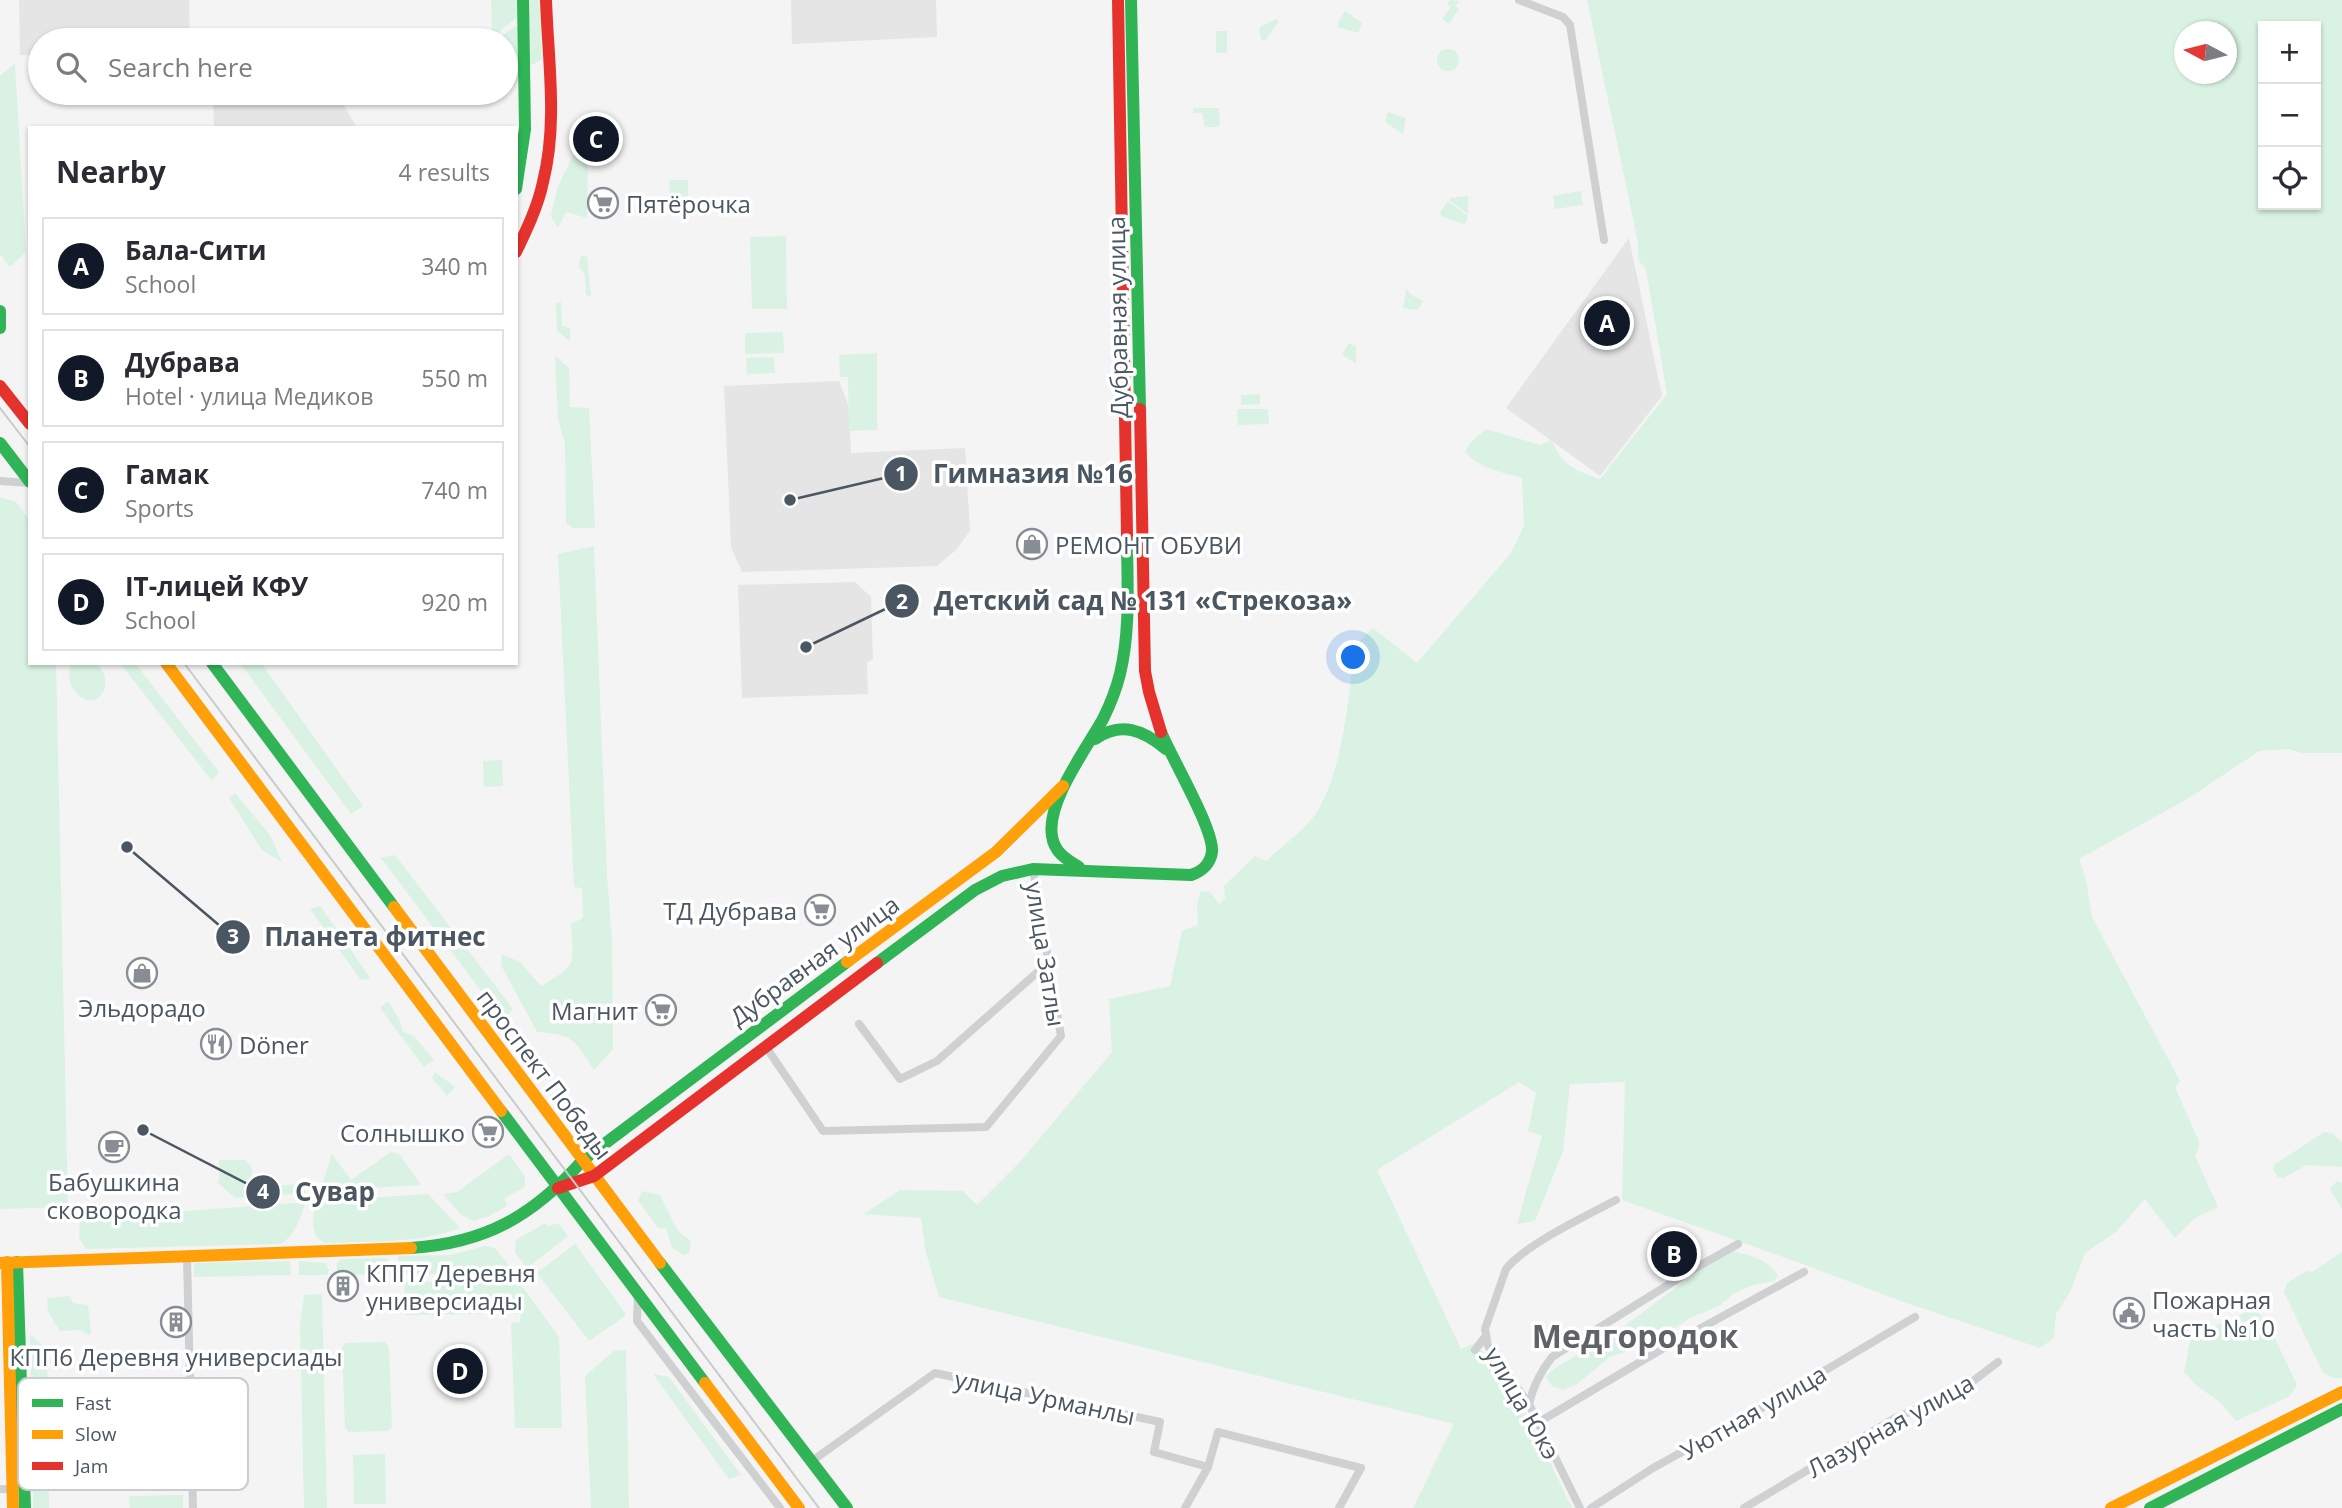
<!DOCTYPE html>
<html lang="en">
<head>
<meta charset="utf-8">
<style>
  :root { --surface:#fff; --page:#f2f2f3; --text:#2b2b33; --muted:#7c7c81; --line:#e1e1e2; --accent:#111827 }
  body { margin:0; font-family:"Open Sans",sans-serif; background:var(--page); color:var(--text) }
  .controls { position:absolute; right:21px; top:21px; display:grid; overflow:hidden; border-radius:0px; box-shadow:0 2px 5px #0004 }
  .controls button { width:63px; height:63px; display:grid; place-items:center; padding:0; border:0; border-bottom:2px solid var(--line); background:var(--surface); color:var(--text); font:35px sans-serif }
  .compass { position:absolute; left:2174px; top:21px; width:63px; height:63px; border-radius:50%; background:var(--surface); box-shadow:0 2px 5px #0004; rotate:277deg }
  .you { position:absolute; left:1354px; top:658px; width:24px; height:24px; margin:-18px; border:5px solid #fff; border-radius:50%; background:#1a73e8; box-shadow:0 0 0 10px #1a73e833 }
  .badge { display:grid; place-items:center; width:46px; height:46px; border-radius:50%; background:var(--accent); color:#fff; font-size:23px; font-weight:700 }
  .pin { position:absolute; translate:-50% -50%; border:4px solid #fff; box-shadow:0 2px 7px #0006 }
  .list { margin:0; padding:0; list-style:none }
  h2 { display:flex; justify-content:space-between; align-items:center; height:91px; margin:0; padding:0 28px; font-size:30px }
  h2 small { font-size:23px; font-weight:400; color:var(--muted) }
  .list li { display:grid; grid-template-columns:46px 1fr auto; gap:21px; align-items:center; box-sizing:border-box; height:98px; margin:0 14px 14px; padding:0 14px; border:2px solid var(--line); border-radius:0px }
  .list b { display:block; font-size:26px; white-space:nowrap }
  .list p { margin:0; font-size:23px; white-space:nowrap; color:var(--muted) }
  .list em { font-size:23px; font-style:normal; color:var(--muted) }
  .icon { flex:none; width:38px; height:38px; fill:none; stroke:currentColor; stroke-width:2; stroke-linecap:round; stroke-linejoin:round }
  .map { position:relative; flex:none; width:2342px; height:1508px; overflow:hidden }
  .search { position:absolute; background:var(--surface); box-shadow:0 2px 5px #0004; left:28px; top:28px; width:490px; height:77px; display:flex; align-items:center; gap:18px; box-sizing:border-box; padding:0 24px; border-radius:38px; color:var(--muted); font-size:26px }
  .panel { position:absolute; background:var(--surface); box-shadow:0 2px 5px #0004; left:28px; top:126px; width:490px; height:539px; border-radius:0px }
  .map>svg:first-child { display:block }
  .education { fill:#e6e5e6 }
  .green { fill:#d9f2e3; fill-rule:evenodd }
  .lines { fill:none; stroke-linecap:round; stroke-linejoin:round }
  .street { stroke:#ced0d2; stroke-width:8 }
  .fast { stroke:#30b455; stroke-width:12 }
  .slow { stroke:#ff9f0a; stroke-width:12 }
  .jam { stroke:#e5322d; stroke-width:12 }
  .tram { stroke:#c9cacc; stroke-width:2 }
  .labels { text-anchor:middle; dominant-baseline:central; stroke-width:7; stroke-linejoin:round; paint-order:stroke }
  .poi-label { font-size:24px; fill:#4a5661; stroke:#fff; text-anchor:start }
  .street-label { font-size:24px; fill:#4a5661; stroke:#fff }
  .district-label { font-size:32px; font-weight:bold; fill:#5f6368; stroke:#fff }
  .key { fill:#fff; stroke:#c9ccd0; stroke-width:2 }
  .key-label { font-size:19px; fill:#4a5661 }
  .leader { fill:none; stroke:#4a5661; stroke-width:2.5 }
  .callout-dot { fill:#4a5661; stroke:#fff; stroke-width:2.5 }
  .mark-label { font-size:21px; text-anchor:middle; font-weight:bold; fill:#fff }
  .callout-label { font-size:26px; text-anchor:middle; font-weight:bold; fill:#4a5661; stroke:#fff; stroke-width:7; stroke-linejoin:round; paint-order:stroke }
</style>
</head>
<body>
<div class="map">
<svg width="2342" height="1508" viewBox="0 0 2342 1508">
  <rect width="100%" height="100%" fill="#f4f4f4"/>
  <g class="education">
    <polygon points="19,0 189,0 190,40 40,40 40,55 20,55"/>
    <polygon points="791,0 936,0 937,37 792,44"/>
    <polygon points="213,93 337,93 357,128 214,128"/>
    <polygon points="1629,238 1662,396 1600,476 1506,408"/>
    <polygon points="839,381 849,407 851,453 965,448 970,531 956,550 937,566 742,572 731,547 724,386"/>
    <polygon points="855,582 871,597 873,660 867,662 868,694 742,698 738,585"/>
  </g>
  <g class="green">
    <polygon points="491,0 517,0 517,17 499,32 492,33"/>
    <polygon points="526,0 540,0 542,59 528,67"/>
    <polygon points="1450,0 1459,1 1455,6 1459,9 1449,24 1442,19 1451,7 1447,4"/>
    <path d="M1587,0H2342V753H2301L2289,749L2259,751L2189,798L2079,859L2086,880L2092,917L2180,1081L2175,1087L2200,1144L2195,1156L2218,1207L2195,1218L2175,1238L2145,1199L2116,1232L2085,1253L2070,1292L2056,1314L2054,1338L2040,1348L1901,1301L1800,1263L1622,1200L1625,1082L1570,1084L1563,1151L1535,1221L1517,1224L1542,1136L1528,1131L1536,1093L1519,1082L1377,1170L1461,1349L1476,1343L1509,1387L1532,1425L1572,1508H1413L1454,1424L939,1297L926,1253L921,1218L864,1214L900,1190L963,1191L977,1205L1020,1162L1112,1052L1109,999L1170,986L1182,931L1198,925L1197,903L1201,891L1210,892L1219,904L1225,898L1224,886L1255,856L1266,861C1282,846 1302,832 1314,816C1341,780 1351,692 1353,647L1373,628L1417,663L1511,553L1524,526L1522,478C1504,473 1478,468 1465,452L1469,444L1486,429L1540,445L1552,440C1562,466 1574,470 1600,479L1667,394L1646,269L1638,260V242ZM2263,26H2316V205H2263ZM2184,32H2226V74H2184Z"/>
    <polygon points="1345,11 1362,23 1358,33 1338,27 1338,22"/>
    <polygon points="1276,19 1279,21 1265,41 1261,39 1259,27"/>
    <polygon points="516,26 518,28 518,81 515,85 506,86 506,40 499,40 503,35"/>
    <rect x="1216" y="31" width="11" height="22"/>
    <circle cx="1448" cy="60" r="11"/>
    <polygon points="15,63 26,252 10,267 0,254 0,76"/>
    <polygon points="1193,108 1219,108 1220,125 1216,127 1205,127 1202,113 1193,113"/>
    <polygon points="1388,112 1406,118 1403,134 1385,122"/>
    <polygon points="574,153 588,160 587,218 566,212 558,228 551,216 557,189"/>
    <polygon points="669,180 688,180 688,208 670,208"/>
    <polygon points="1581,191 1583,205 1555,209 1553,196"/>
    <polygon points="1468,196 1468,214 1449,200 1451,198"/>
    <polygon points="1448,201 1468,216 1466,222 1463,224 1441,216 1440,212"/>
    <polygon points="786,236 787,309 752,309 750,237"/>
    <polygon points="581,255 587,257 591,296 586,295 585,275 579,267"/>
    <polygon points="1406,289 1413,296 1423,301 1418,310 1403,308"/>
    <polygon points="561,302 562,326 570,328 570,341 557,331 556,303"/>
    <polygon points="783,332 784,353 745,354 745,333"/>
    <polygon points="1349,343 1356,346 1356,363 1342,355"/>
    <polygon points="877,353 877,430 849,431 848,377 840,377 839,355"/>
    <polygon points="555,356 569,368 570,407 589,408 595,528 573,528 566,523 565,443 558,419"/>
    <polygon points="774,357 775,373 747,374 746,358"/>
    <polygon points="1260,394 1260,404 1241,405 1241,395"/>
    <polygon points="1237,409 1268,409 1269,424 1238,425"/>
    <polygon points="0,497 16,502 30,521 30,663 56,663 68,1207 0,1209"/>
    <path d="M594,546L607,874L612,941L613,1049L594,1070C575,1040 573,1034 537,1032L501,965L502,954L520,962L541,986C578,964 573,966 571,924L583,918L582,888L574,887L558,554Z"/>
    <path d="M71,663H97L105,676V688C93,717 61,689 71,663Z"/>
    <polygon points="120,663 135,663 219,772 212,781"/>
    <polygon points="240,663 261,663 363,806 351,814"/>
    <polygon points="502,760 503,786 484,787 483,761"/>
    <polygon points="235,793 270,835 282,862 262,850 229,798"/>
    <polygon points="395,855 513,1009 503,1020 381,858"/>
    <polygon points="320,906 368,975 371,979 361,980 310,909"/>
    <polygon points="388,1001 400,1021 403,1032 414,1036 434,1060 424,1067 380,1008"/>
    <polygon points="435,1072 455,1087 447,1096 432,1078"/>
    <polygon points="2324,1132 2333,1134 2342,1142 2342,1167 2306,1165 2284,1178 2278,1177 2273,1170 2274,1165"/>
    <polygon points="391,1152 399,1154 421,1185 320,1191 332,1154 351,1180"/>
    <polygon points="509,1154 525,1177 525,1187 505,1198 507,1206 489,1216 474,1221 461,1215 443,1194 457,1192"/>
    <polygon points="219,1160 245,1160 252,1168 252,1187 303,1184 306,1193 235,1198 217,1182 219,1180"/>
    <polygon points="2337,1181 2342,1183 2342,1209 2330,1189"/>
    <polygon points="642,1191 660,1195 678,1231 691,1241 689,1253 684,1255 672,1248 666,1228 658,1228 638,1200"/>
    <path d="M428,1194L460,1228C418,1244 370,1241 325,1243L317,1238C311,1224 313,1215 317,1201Z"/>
    <path d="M306,1202C300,1217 296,1236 280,1244L86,1249L79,1238L80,1214H146Z"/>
    <polygon points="545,1223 548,1226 558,1223 568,1236 527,1268 515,1252 516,1240"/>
    <polygon points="575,1244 625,1313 625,1316 589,1341 537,1273"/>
    <polygon points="485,1246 495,1248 517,1275 400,1274 398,1256 450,1255"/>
    <path d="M1733,1251C1751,1256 1767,1259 1778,1275L1774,1281L1750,1286L1733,1294L1719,1306L1690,1318L1653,1342L1610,1357L1577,1384L1563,1390L1552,1386L1546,1377C1555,1366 1562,1364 1574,1357C1590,1348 1602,1337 1619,1330L1721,1254Z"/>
    <path d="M2342,1252V1378C2334,1380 2328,1376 2322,1371L2284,1292L2287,1283L2307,1271L2312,1272Z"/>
    <polygon points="386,1258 390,1262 390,1274 337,1275 337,1263 341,1259"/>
    <polygon points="290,1261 291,1275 194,1277 194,1263"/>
    <polygon points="299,1261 326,1263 329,1270 327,1275 299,1275"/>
    <polygon points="404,1282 519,1282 559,1337 562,1428 515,1428 511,1323 520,1322 521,1313 512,1314 506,1308 497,1309 497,1314 405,1315"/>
    <polygon points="322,1294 327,1508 304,1508 300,1325 304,1295"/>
    <polygon points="69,1296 73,1303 88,1305 91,1332 89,1335 79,1330 60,1331 48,1312 47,1298"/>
    <polygon points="2247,1312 2258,1312 2268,1324 2297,1385 2290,1396 2236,1421 2221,1403 2197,1386 2184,1372 2191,1337"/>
    <polygon points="30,1334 47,1350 49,1508 33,1508"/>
    <polygon points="385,1342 389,1347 392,1427 388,1431 349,1432 345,1428 342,1347 346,1343"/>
    <polygon points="626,1350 629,1508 591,1508 585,1376 614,1351"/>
    <polygon points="653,1374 669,1377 741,1475 729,1479"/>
    <polygon points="385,1454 386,1504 354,1504 353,1455"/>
    <polygon points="183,1495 183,1508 130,1508 129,1496"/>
  </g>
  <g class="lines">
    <g class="street">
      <polyline points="1519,0 1563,17 1570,25 1604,240"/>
      <polyline points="0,481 30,483"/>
      <polyline points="859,1024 900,1079 937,1061 1049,962"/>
      <polyline points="766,1047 823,1131 986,1127 1061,1036 1033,869"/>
      <polyline points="187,1257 193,1508"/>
      <polyline points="638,1294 637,1321 780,1508"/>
      <polyline points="1475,1350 1485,1337"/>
      <path d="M1529,1404C1533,1386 1541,1371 1552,1357L1692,1270L1738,1244"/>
      <polyline points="1539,1422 1657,1352 1804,1272"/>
      <polyline points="812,1461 935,1373 1160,1422 1154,1452 1208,1467 1218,1432 1361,1468 1339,1508"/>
      <polyline points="0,1489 13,1489"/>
      <polyline points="1185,1508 1208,1467"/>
      <path d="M1580,1508L1529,1404L1488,1346L1485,1329L1506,1269C1526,1244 1586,1216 1616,1200"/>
      <polyline points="1591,1508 1653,1468 1765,1406 1915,1317"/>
      <polyline points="1744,1508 1895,1418 1960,1391 1998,1362"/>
    </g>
    <g class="fast">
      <polyline points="1131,0 1140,409"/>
      <polyline points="516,189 525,129 523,0"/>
      <polyline points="0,311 0,328"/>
      <polyline points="0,443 30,482"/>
      <polyline points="212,663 394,907"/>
      <path d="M1095,739C1121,721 1143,730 1166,749"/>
      <path d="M1079,867C1066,859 1054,852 1052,836C1046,802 1087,748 1103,719C1110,705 1116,690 1120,674C1131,628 1127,581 1127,535"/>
      <path d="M877,963L975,890L1002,876L1033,869L1191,875C1202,871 1210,865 1212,852C1214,829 1172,759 1161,732"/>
      <polyline points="501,1111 705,1383"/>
      <path d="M411,1248C486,1243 533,1216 583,1160L847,962"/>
      <polyline points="17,1262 25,1508"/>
      <polyline points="660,1263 847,1508"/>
      <polyline points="2150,1508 2342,1409"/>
    </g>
    <g class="slow">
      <polyline points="166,663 501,1111"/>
      <polyline points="394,907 660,1263"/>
      <polyline points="847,962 996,852 1063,786"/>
      <polyline points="7,1262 13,1508"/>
      <polyline points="0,1263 411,1248"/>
      <polyline points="705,1383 799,1508"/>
      <polyline points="2111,1508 2342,1392"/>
    </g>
    <g class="jam">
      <polyline points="1118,0 1127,535"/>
      <path d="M516,252C527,229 538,206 543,182C558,123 548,60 546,0"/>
      <polyline points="0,386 30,424"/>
      <polyline points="1140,409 1145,671 1149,692 1161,732"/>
      <polyline points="558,1188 594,1176 877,963"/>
    </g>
    <g class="tram">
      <polyline points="0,408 30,447"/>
      <polyline points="184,663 819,1508"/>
    </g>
  </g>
  <defs>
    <g id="supermarket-ring" transform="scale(1.575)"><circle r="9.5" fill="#fff" stroke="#868d94" stroke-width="1.5"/><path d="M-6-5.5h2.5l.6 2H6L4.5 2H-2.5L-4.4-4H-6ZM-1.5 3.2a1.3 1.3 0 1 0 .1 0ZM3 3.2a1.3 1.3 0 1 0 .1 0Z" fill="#868d94"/></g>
    <g id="shop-ring" transform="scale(1.575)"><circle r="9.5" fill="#fff" stroke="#868d94" stroke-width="1.5"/><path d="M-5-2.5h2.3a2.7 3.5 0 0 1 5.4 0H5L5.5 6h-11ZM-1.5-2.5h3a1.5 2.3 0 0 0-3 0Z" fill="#868d94"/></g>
    <g id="restaurant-ring" transform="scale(1.575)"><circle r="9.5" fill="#fff" stroke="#868d94" stroke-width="1.5"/><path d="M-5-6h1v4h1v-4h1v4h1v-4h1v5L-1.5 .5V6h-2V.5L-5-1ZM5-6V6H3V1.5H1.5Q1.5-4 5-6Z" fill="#868d94"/></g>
    <g id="cafe-ring" transform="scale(1.575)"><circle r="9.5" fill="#fff" stroke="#868d94" stroke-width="1.5"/><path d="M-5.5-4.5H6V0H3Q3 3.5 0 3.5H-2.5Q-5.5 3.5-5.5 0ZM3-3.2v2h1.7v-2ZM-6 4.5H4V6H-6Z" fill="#868d94"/></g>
    <g id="building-ring" transform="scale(1.575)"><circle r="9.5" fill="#fff" stroke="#868d94" stroke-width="1.5"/><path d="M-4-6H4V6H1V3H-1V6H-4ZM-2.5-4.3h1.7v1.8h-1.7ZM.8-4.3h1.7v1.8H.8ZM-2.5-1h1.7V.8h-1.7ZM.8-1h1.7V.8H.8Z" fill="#868d94"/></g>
    <g id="civic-ring" transform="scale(1.575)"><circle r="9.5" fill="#fff" stroke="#868d94" stroke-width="1.5"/><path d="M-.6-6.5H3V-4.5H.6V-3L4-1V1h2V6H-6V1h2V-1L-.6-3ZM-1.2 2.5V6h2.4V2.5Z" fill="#868d94"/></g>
  </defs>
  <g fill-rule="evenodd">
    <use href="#supermarket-ring" x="603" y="203"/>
    <use href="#shop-ring" x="1032" y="544"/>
    <use href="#supermarket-ring" x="820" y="910"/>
    <use href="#shop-ring" x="142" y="973"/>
    <use href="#supermarket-ring" x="661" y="1010"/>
    <use href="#restaurant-ring" x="216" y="1044"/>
    <use href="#supermarket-ring" x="488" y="1132"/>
    <use href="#cafe-ring" x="114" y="1147"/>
    <use href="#building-ring" x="343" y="1286"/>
    <use href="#civic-ring" x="2129" y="1313"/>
    <use href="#building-ring" x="176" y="1322"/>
  </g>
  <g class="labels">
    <g class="poi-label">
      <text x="626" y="203">Пятёрочка</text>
      <text x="1055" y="544">РЕМОНТ ОБУВИ</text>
      <text x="797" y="910" text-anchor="end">ТД Дубрава</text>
      <text x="142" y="1007" text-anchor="middle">Эльдорадо</text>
      <text x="638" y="1010" text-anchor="end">Магнит</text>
      <text x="239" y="1044">Döner</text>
      <text x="465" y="1132" text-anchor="end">Солнышко</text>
      <text x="114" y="1181" text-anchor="middle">Бабушкина<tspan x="114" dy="28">сковородка</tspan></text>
      <text x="366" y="1272">КПП7 Деревня<tspan x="366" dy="28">универсиады</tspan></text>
      <text x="2152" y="1299">Пожарная<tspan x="2152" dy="28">часть №10</tspan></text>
      <text x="176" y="1356" text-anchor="middle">КПП6 Деревня универсиады</text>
    </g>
    <g class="street-label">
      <text transform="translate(1117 317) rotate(-91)">Дубравная улица</text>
      <text transform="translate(1046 954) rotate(81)">улица Затлы</text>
      <text transform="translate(814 960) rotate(-36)">Дубравная улица</text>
      <text transform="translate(545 1074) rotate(53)">проспект Победы</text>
      <text transform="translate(1045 1397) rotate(12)">улица Урманлы</text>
      <text transform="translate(1523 1403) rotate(60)">улица Юкэ</text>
      <text transform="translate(1753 1412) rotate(-30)">Уютная улица</text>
      <text transform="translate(1890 1425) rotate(-29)">Лазурная улица</text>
    </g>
    <g class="district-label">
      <text x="1635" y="1335">Медгородок</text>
    </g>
  </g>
  <rect x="18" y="1378" width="230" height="112" rx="10" class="key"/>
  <rect x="32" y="1399" width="31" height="8" fill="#30b455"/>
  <rect x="32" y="1430" width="31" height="9" fill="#ff9f0a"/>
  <rect x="32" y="1462" width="31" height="8" fill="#e5322d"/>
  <g class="key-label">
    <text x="75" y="1410">Fast</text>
    <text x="75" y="1441">Slow</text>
    <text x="75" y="1473">Jam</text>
  </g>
  <path class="leader" d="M790 500L901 474M806 647L902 601M127 847L233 937M143 1130L263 1192"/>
  <g class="callout-dot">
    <circle cx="790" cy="500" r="7"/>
    <circle cx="806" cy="647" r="7"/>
    <circle cx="127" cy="847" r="7"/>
    <circle cx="143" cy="1130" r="7"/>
    <circle cx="901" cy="474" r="18"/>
    <circle cx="902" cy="601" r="18"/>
    <circle cx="233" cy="937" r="18"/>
    <circle cx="263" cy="1192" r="18"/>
  </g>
  <g class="mark-label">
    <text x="901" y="481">1</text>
    <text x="902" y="609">2</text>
    <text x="233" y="944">3</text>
    <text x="263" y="1199">4</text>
  </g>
  <g class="callout-label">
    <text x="1033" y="483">Гимназия №16</text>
    <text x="1143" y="610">Детский сад № 131 «Стрекоза»</text>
    <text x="375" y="946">Планета фитнес</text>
    <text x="335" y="1201">Сувар</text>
  </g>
</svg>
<div class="controls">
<button>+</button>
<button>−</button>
<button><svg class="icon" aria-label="locate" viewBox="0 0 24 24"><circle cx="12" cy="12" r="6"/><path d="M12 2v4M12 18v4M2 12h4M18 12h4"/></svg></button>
</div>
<svg class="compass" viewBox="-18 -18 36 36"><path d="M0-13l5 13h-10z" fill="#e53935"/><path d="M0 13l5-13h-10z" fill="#7c7c81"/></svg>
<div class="you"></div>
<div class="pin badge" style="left:1607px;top:323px">A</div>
<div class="pin badge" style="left:1674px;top:1254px">B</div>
<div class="pin badge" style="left:596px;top:139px">C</div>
<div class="pin badge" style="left:460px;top:1371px">D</div>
<div class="search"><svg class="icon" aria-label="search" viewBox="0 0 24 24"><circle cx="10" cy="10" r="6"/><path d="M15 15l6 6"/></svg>Search here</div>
<section class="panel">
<h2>Nearby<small>4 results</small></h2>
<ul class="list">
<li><span class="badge">A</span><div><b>Бала-Сити</b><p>School</p></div><em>340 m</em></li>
<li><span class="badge">B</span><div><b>Дубрава</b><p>Hotel · улица Медиков</p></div><em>550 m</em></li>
<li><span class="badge">C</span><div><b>Гамак</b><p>Sports</p></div><em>740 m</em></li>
<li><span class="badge">D</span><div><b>IT-лицей КФУ</b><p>School</p></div><em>920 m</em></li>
</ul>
</section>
</div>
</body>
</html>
